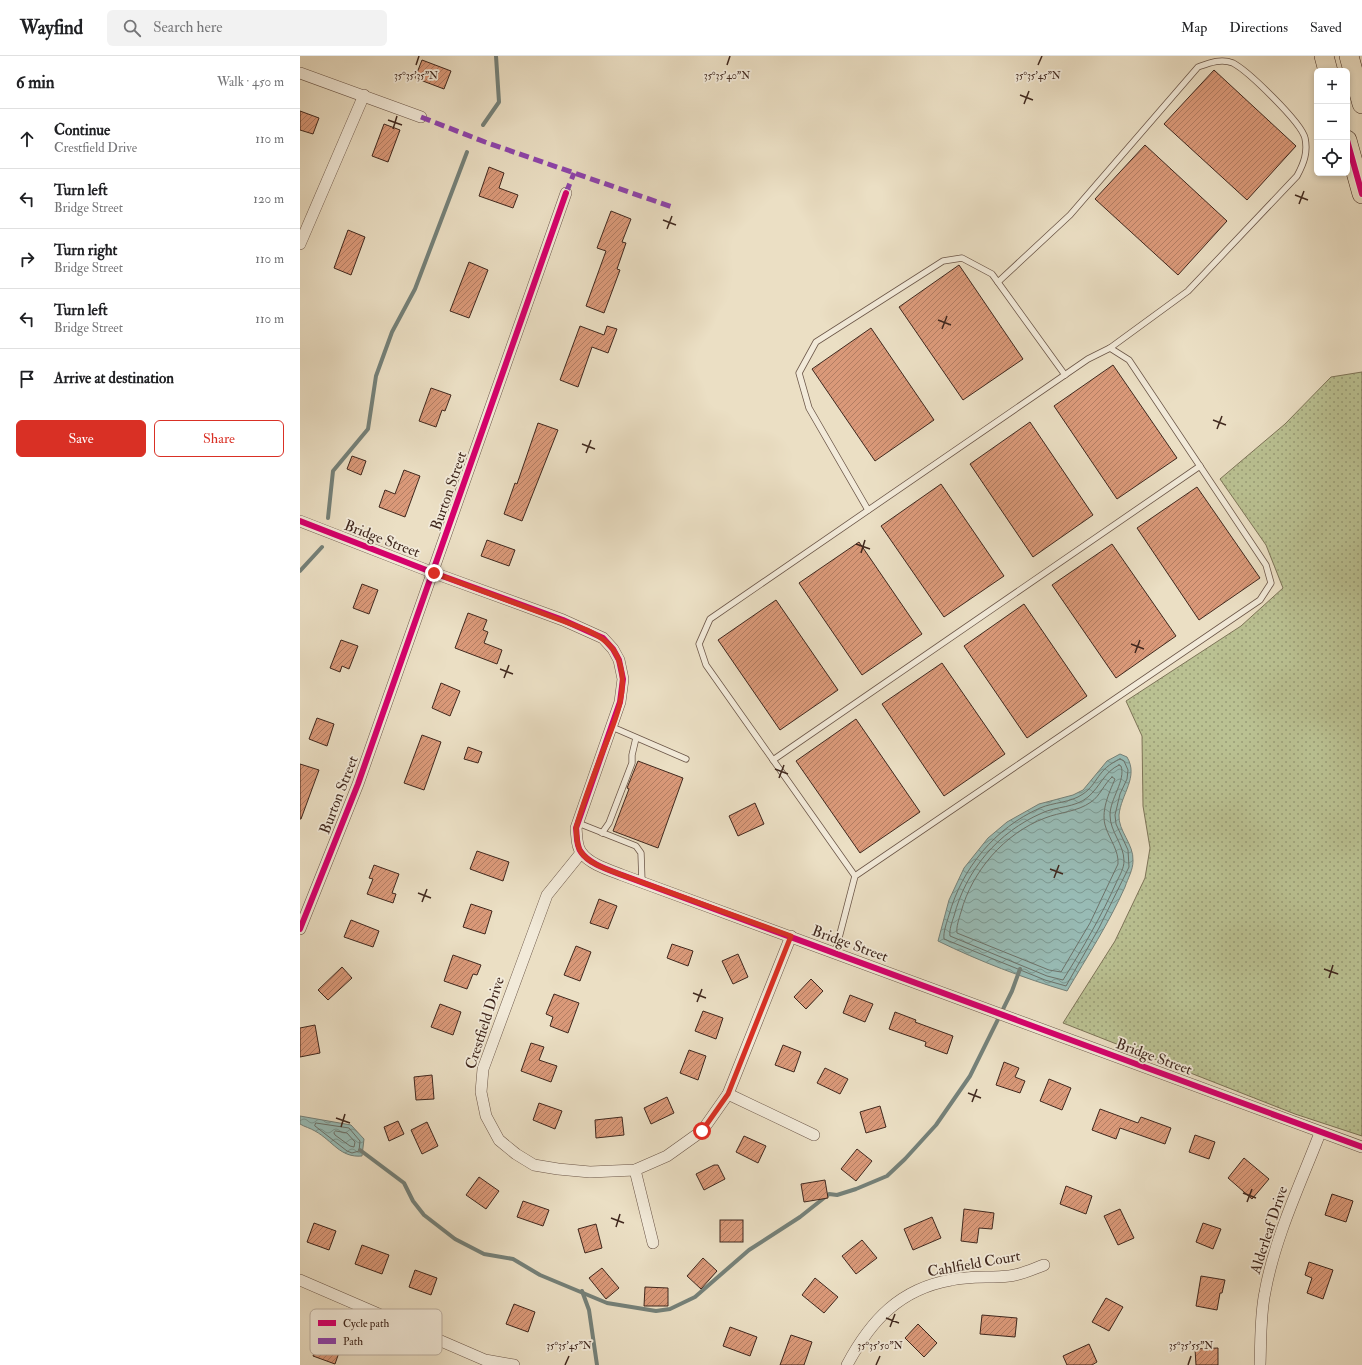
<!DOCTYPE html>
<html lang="en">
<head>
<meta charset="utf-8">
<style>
  :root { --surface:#fff; --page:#f2f2f2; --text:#202124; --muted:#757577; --line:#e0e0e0; --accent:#d93025 }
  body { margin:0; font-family:"IM FELL Double Pica",serif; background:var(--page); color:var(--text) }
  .controls { position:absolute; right:12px; top:12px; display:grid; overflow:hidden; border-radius:6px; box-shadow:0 2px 6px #0003 }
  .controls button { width:36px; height:36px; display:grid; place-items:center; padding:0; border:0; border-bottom:1px solid var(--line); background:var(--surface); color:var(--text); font:20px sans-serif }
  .stop { position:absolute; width:12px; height:12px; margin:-9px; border:3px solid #d93025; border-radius:50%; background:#fff }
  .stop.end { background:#d93025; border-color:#fff; box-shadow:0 1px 4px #0008 }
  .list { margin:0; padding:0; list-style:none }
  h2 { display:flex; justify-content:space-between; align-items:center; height:52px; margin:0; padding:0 16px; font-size:17px }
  h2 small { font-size:13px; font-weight:400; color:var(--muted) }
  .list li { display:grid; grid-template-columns:26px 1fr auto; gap:12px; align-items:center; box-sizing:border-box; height:60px; padding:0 16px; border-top:1px solid var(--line) }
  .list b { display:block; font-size:15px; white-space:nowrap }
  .list p { margin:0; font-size:13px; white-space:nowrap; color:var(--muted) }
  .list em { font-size:13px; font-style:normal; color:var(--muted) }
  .actions { display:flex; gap:8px; padding:12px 16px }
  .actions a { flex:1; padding:9px 0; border:1px solid var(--accent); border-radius:6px; text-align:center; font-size:14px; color:var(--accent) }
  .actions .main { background:var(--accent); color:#fff }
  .icon { flex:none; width:22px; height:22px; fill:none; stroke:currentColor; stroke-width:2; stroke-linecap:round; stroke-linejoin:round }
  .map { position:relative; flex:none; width:1062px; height:1309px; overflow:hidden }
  header { display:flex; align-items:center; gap:24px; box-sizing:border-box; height:56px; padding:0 20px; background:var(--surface); border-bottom:1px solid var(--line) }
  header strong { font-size:19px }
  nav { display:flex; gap:22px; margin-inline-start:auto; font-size:14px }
  .search { width:280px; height:36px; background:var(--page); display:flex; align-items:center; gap:10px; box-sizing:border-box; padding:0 14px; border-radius:6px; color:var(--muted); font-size:15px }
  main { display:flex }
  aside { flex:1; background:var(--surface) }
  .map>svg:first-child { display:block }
  .grass { fill:url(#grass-dots); stroke:#7d7458 }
  .water { fill:url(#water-waves); stroke:#758179 }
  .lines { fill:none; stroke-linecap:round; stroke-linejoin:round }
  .shore { stroke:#6c726a; stroke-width:1 }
  .stream { stroke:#758179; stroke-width:4 }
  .building { fill:url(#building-hatch); stroke:#40281e }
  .lane-casing { stroke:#6b5648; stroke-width:7 }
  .street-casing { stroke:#6b5648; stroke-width:12 }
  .highway-casing { stroke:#40281e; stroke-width:20 }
  .lane { stroke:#f2ead9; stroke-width:5.5 }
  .street { stroke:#f2ead9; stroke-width:11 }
  .highway { stroke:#ebdfc4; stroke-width:19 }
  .quiet { stroke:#8e44ad; stroke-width:5; stroke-dasharray:10 5; stroke-linecap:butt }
  .cycleway-casing { stroke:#f2ead9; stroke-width:8 }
  .cycleway { stroke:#d6006c; stroke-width:6 }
  .route { stroke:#d93025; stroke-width:5 }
  .ticks { fill:none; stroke:#40281e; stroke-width:1.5 }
  .labels { text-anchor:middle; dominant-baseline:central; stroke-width:3.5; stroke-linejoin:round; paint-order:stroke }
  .street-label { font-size:15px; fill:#40281e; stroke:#f2ead9 }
  .key { fill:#f2ead9; stroke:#bdb0a1; stroke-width:1 }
  .key-label { font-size:11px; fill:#40281e }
  .ticks-label { font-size:10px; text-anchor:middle; fill:#40281e; stroke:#f2ead9; stroke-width:3.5; stroke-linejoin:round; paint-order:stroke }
</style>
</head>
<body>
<header>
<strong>Wayfind</strong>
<div class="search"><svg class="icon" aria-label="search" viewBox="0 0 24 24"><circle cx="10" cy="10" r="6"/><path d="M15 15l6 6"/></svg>Search here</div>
<nav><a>Map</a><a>Directions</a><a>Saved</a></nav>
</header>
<main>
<aside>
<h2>6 min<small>Walk · 450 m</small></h2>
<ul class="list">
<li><svg class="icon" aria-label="ahead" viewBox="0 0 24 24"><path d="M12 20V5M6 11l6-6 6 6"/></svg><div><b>Continue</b><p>Crestfield Drive</p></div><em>110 m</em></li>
<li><svg class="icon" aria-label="left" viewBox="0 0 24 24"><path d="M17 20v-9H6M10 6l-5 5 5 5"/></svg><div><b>Turn left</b><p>Bridge Street</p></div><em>120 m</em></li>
<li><svg class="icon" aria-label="right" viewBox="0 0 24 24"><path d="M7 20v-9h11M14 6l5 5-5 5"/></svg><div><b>Turn right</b><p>Bridge Street</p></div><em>110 m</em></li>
<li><svg class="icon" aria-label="left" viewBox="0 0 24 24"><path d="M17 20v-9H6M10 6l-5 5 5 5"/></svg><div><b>Turn left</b><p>Bridge Street</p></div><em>110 m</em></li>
<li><svg class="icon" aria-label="arrive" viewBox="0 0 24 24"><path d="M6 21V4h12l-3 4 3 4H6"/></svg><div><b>Arrive at destination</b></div></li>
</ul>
<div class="actions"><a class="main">Save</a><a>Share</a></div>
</aside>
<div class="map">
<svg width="1062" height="1309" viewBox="0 0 1062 1309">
  <defs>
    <pattern id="grass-dots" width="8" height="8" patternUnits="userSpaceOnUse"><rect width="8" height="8" fill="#bac192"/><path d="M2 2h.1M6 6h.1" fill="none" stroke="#999d77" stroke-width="1.8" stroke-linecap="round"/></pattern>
    <pattern id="water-waves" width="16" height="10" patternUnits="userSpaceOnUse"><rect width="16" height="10" fill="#98bcb6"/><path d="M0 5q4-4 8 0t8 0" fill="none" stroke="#7d9993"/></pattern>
    <pattern id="building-hatch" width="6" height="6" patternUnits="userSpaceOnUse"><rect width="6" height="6" fill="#da9979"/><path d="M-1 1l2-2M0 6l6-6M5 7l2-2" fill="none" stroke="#b27d63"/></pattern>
  </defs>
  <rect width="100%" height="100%" fill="#ebdfc4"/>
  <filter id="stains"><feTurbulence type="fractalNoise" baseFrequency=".005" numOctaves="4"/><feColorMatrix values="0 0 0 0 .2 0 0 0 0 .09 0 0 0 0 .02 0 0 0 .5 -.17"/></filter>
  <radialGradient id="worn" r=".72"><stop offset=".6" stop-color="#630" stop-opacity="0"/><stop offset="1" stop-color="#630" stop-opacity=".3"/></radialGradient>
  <polygon class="grass" points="1062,316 1062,1080 995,1058 763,967 815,885 845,822 850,792 843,750 842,680 826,645 941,570 983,532 966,489 920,423 985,368 1031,321"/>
  <g class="water">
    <path d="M820,698L827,701C839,721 821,738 819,759C818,775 834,788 833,805C833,814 828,822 825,831C809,867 787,901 767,935C723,922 679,905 638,885L649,844L664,812L688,782L707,766L739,748L773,739L783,734L807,705Z"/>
    <path d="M0,1060L51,1069L64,1083L62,1100C40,1102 33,1085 15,1075C10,1072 5,1071 0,1068Z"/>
  </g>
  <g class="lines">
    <g class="shore">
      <path d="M820,703L824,705L828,714L827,723L820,738L815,759L816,768L828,794L829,811L799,872L766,930L745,924L644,883C643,876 647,866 649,859C662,812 695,772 740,752C754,746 770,747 783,738C798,728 797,713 820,703Z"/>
      <path d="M819,709L821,710C826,724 810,743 810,759C810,776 824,788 824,805C824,812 820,819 817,825C802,859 783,892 763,924L747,920L650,880C649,874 652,866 654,860C666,814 698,776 742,757C757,750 775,752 788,741C800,731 804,716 819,709Z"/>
      <path d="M812,721L815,723C809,737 800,756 806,772C810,784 819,795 818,808L790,867L761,916L749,914L657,877C656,871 659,863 661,856C672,815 705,777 745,762C760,756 777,756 791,746C800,740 804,728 812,721Z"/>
      <polygon points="16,1067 49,1072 60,1085 59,1095 52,1097 47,1095 15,1070"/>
      <polygon points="36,1075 47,1077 55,1086 54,1091 50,1090 35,1079 34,1077"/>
    </g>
    <g class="stream">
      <polyline points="183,69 199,46 196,0"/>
      <polyline points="28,462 33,415 68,373 76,320 92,276 115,233 167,96"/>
      <polyline points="0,515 22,491"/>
      <polyline points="60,1094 104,1127 113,1145 124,1159 155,1183 184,1198 213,1203 240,1219 307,1247 356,1255 370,1253 395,1241 449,1194 500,1161 529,1138 537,1139 556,1133 587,1120 605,1103 636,1069 670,1020 712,935 720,913"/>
      <polyline points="282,1235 289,1254 297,1309"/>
    </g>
  </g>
  <g class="building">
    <polygon points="122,4 151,15 144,33 115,22"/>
    <polygon points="914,14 996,90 947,144 864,68"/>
    <polygon points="0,55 19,62 13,78 0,74"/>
    <polygon points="84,68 100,74 88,106 72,100"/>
    <polygon points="845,89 927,165 878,219 795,143"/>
    <polygon points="189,111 204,117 199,132 218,139 213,152 179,140"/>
    <polygon points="311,155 331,163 322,186 326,187 317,213 320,214 304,257 286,250 306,195 297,192"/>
    <polygon points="48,174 65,181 51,219 34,212"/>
    <polygon points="169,206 188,214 169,262 150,255"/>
    <polygon points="659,209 723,303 663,344 599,251"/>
    <polygon points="280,270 304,279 307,270 317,273 308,297 292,291 278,331 260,324"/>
    <polygon points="571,272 634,364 575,405 512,313"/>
    <polygon points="813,309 877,402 817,443 754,350"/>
    <polygon points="131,332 151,339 145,355 142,354 136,371 119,365"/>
    <polygon points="730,366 793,459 733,501 670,408"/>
    <polygon points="238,367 258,374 222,465 204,458 215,427 217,428"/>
    <polygon points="52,400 66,405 61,419 47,413"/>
    <polygon points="104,414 120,420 105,461 79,451 85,434 95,438"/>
    <polygon points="641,428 704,520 644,561 581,470"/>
    <polygon points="897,431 960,522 899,564 837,472"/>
    <polygon points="187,484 215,494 209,510 181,500"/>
    <polygon points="559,486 622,578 562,619 499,527"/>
    <polygon points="812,488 876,580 816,622 752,529"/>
    <polygon points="62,528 78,534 69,558 53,552"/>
    <polygon points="476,544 538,634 480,674 418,584"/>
    <polygon points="724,548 787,640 727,682 664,590"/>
    <polygon points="168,557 187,564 183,574 188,576 184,587 202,594 197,608 155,592"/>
    <polygon points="41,584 58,590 49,613 42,610 40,616 30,612"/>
    <polygon points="642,607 705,698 644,740 582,648"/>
    <polygon points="141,627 160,635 150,660 132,652"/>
    <polygon points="17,662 34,668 27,690 9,683"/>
    <polygon points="556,663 620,756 560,797 496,705"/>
    <polygon points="122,679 141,686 124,734 104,727"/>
    <polygon points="168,691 182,696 178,707 164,703"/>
    <polygon points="338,705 383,722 358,792 313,775 329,733 327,732"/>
    <polygon points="0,708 19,714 1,763 0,763"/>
    <polygon points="455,747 464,768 438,780 429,760"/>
    <polygon points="177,795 209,806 203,825 170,813"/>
    <polygon points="74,809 99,818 92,837 96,838 93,847 67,838 73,823 69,822"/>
    <polygon points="299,843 317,850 308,873 290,867"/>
    <polygon points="171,848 192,855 185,878 163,871"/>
    <polygon points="51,864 79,875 73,891 44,881"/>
    <polygon points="372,888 393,895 388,910 367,902"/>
    <polygon points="276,890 291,896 280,925 264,919"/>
    <polygon points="438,898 448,921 433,928 422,905"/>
    <polygon points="153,899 181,909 177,919 173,918 167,933 144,925"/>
    <polygon points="42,911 52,922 28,944 18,934"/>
    <polygon points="511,923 523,935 506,953 494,941"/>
    <polygon points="254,938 279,947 268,977 250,970 253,961 246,958"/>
    <polygon points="550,939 573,948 565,966 543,957"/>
    <polygon points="140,948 161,956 153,979 131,971"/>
    <polygon points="403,955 423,962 416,983 395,975"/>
    <polygon points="595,956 616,964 615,966 653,980 647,998 625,990 626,986 589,973"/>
    <polygon points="15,969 20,997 0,1001 0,972"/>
    <polygon points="231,987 244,991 239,1004 257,1010 251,1026 221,1015"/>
    <polygon points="483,989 501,996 494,1016 475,1009"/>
    <polygon points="389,994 406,1000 398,1024 380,1017"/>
    <polygon points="704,1006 719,1012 715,1021 725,1025 720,1037 696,1029"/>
    <polygon points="525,1012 548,1023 540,1038 517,1027"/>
    <polygon points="132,1019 134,1043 116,1044 114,1021"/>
    <polygon points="749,1023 771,1032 762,1054 740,1045"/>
    <polygon points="367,1041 374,1057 351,1068 344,1052"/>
    <polygon points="239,1047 262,1055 255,1073 233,1064"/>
    <polygon points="580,1050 586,1071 566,1077 560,1056"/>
    <polygon points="800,1053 838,1067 841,1061 871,1072 865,1088 820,1072 816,1083 792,1074"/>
    <polygon points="322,1061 324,1079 296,1082 295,1064"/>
    <polygon points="98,1065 104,1078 89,1085 84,1071"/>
    <polygon points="127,1066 138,1090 122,1098 111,1074"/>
    <polygon points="895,1079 915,1086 909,1103 889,1096"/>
    <polygon points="444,1080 466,1090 458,1107 436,1096"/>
    <polygon points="557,1093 572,1105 556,1125 541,1113"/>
    <polygon points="944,1102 969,1123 952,1143 928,1122"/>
    <polygon points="414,1109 418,1109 425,1123 404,1134 396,1118"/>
    <polygon points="179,1121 199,1135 186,1153 166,1139"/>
    <polygon points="525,1124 528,1142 504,1146 501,1128"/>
    <polygon points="766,1130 792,1140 786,1158 760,1148"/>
    <polygon points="1032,1138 1053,1145 1046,1166 1025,1159"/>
    <polygon points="223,1145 249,1154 243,1170 217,1161"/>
    <polygon points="664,1153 694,1157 692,1173 679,1172 677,1187 661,1185"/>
    <polygon points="820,1153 834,1182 818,1189 804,1160"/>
    <polygon points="632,1161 641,1182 613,1194 604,1173"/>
    <rect x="420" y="1164" width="23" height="22"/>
    <polygon points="14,1167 36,1175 29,1194 7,1186"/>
    <polygon points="903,1167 921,1173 913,1193 896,1186"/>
    <polygon points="296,1168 302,1192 285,1197 278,1173"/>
    <polygon points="562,1184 577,1202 556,1218 542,1200"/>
    <polygon points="62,1189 89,1199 82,1218 55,1208"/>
    <polygon points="403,1202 417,1215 401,1233 387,1220"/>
    <polygon points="1009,1206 1033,1214 1023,1243 1007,1237 1012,1222 1005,1219"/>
    <polygon points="302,1212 319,1232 306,1243 289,1222"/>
    <polygon points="115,1214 137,1222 131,1239 109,1231"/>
    <polygon points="901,1220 925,1224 922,1237 920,1237 917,1254 896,1250"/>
    <polygon points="515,1222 538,1241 524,1257 502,1239"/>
    <polygon points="345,1231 368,1232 368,1250 344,1250"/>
    <polygon points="806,1242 823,1251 809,1275 792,1266"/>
    <polygon points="214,1248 235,1256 228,1276 206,1268"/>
    <polygon points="682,1259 717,1262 715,1281 680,1278"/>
    <polygon points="618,1268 637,1287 624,1301 605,1282"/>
    <polygon points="430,1271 457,1281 450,1300 423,1290"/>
    <polygon points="491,1279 512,1286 504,1309 480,1309"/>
    <polygon points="20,1280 42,1288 35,1308 13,1300"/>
    <polygon points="789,1288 797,1306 792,1309 767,1309 763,1300"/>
    <polygon points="918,1292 918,1309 896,1309 895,1293"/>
  </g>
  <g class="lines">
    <g class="lane-casing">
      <g id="lane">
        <path d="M698,226L770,159L898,11C909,7 921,2 933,7C948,15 1001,66 1005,82C1008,96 1004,107 997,120L888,235L810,292"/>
        <polyline points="568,454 509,352 499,317 516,286 643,205 662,202 692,218 765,319"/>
        <polyline points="312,671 386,703"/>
        <polyline points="473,704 900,410"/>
        <polyline points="278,767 336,790 341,797 342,826"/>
        <polyline points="302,777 309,767 332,707 332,699 336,682"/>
        <polyline points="535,897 555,820 960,544 971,527 966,509 829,304 810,292 788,303 410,563 399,588 406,609 555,820"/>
      </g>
    </g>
    <g class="street-casing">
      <g id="street">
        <polyline points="0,17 121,61"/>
        <polyline points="0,188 64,39"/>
        <path d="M0,465L134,517L263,564L303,582L313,593L319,604L323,623L320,646L276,772C277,779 276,790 281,796C289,808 309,814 322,819L1062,1091"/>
        <polyline points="281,797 247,839 183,1013 181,1036 186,1060 199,1084 216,1098 234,1109 258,1113 290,1116 335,1114 367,1100 402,1075 428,1038 491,880"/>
        <polyline points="0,873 58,728 266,137"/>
        <polyline points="428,1038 514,1079"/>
        <polyline points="335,1114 353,1187"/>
        <polyline points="0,1224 185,1304 214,1309"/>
        <path d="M547,1309C571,1264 600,1233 651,1224C670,1220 690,1222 709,1220C721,1219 733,1213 744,1209"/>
        <path d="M960,1309C961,1285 960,1260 965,1236C975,1181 1000,1129 1020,1077"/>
      </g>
    </g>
    <g class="highway-casing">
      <g id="highway">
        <polyline points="1024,0 1028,15"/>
        <polyline points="1049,0 1062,48"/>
        <polyline points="1047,84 1062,138"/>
      </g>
    </g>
    <use href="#lane" class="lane"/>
    <use href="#street" class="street"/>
    <use href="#highway" class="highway"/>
    <g class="quiet">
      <polyline points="121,61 185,86 375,152"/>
      <polyline points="266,137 274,117"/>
    </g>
    <g class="cycleway-casing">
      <g id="cycleway">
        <polyline points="1047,84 1062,138"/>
        <path d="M0,465L134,517L263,564L303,582L313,593L319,604L323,623L320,646L276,772C277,779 276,790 281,796C289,808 309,814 322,819L1062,1091"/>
        <polyline points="0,873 58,728 266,137"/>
      </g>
    </g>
    <use href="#cycleway" class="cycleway"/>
  </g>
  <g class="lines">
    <path class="route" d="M134,517L287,574C301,581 314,589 319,605C331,639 309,677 298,708C290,729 282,750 276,772C277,779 276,790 281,796C289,808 309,814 322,819L491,880L428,1038L402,1075"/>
  </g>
  <path class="ticks" d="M116,9L119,0M427,9L430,0M738,9L742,0M720,39L733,44M724,48L729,35M88,64L102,69M93,73L97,60M995,139L1008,144M999,148L1004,135M363,164L376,169M367,173L372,160M638,264L651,269M642,273L647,260M913,364L926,369M917,373L922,360M282,388L295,393M286,397L291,384M556,488L570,493M561,497L565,484M831,588L844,593M835,597L840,584M200,613L213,618M204,622L209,609M475,713L488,718M479,722L484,709M750,813L763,818M754,822L759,809M118,837L131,842M122,846L127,833M1024,913L1038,918M1029,922L1033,909M393,937L406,942M397,946L402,933M668,1037L681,1042M672,1046L677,1033M36,1062L50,1067M41,1071L45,1058M943,1137L956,1142M947,1146L952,1133M311,1162L324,1167M316,1171L320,1158M586,1262L599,1267M590,1271L595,1258M265,1309L269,1300M576,1309L580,1300M888,1309L891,1300"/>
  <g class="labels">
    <g class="street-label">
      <text transform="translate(149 435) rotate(-71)">Burton Street</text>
      <text transform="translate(82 483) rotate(21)">Bridge Street</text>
      <text transform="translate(39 739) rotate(-69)">Burton Street</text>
      <text transform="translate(550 888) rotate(20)">Bridge Street</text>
      <text transform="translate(185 967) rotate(-72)">Crestfield Drive</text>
      <text transform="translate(854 1001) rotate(20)">Bridge Street</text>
      <text transform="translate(969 1174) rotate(-72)">Alderleaf Drive</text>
      <text transform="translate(674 1208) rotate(-10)">Cahlfield Court</text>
    </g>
  </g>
  <rect x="10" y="1253" width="132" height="46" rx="6" class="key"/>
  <rect x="18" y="1264" width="18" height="6" fill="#d6006c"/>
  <rect x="18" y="1282" width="18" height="6" fill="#8e44ad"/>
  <g class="key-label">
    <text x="43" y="1271">Cycle path</text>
    <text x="43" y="1289">Path</text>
  </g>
  <g class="ticks-label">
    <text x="116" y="23">35°35'35"N</text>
    <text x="427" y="23">35°35'40"N</text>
    <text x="738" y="23">35°35'45"N</text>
    <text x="269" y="1293">35°35'45"N</text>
    <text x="580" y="1293">35°35'50"N</text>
    <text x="891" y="1293">35°35'55"N</text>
  </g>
  <rect width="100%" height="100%" filter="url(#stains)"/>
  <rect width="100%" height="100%" fill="url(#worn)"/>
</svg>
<div class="controls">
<button>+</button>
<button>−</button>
<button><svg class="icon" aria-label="locate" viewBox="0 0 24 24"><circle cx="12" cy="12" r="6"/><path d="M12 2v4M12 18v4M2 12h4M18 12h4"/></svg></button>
</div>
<div class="stop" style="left:402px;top:1075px"></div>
<div class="stop end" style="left:134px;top:517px"></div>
</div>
</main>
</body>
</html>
